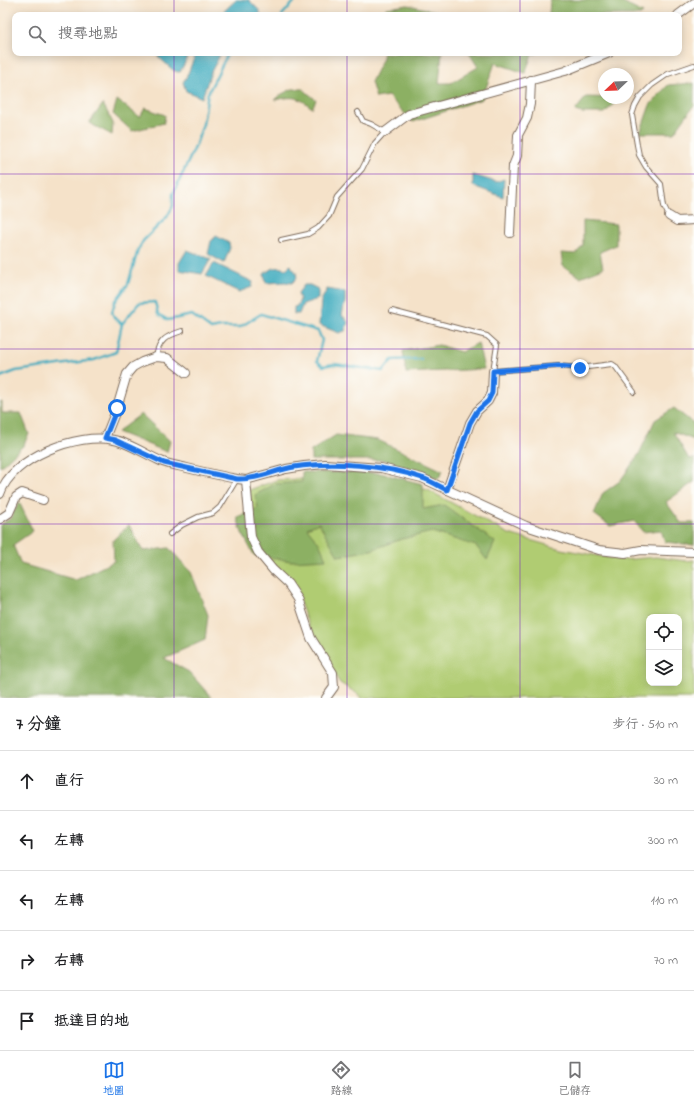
<!DOCTYPE html>
<html lang="zh-TW">
<head>
<meta charset="utf-8">
<style>
  :root { --surface:#fff; --page:#f6f6f6; --text:#202124; --muted:#757577; --line:#e0e0e0; --accent:#1a73e8 }
  body { margin:0; font-family:"Indie Flower","LXGW WenKai TC",sans-serif; background:var(--page); color:var(--text) }
  .controls { position:absolute; right:12px; bottom:12px; display:grid; overflow:hidden; border-radius:8px; box-shadow:0 2px 10px #0003 }
  .controls button { width:36px; height:36px; display:grid; place-items:center; padding:0; border:0; border-bottom:1px solid var(--line); background:var(--surface); color:var(--text); font:20px sans-serif }
  .compass { position:absolute; left:598px; top:68px; width:36px; height:36px; border-radius:50%; background:var(--surface); box-shadow:0 2px 10px #0003; rotate:247deg }
  .stop { position:absolute; width:12px; height:12px; margin:-9px; border:3px solid #1a73e8; border-radius:50%; background:#fff }
  .stop.end { background:#1a73e8; border-color:#fff; box-shadow:0 1px 4px #0008 }
  .list { margin:0; padding:0; list-style:none }
  h2 { display:flex; justify-content:space-between; align-items:center; height:52px; margin:0; padding:0 16px; font-size:17px }
  h2 small { font-size:13px; font-weight:400; color:var(--muted) }
  .list li { display:grid; grid-template-columns:26px 1fr auto; gap:12px; align-items:center; box-sizing:border-box; height:60px; padding:0 16px; border-top:1px solid var(--line) }
  .list b { display:block; font-size:15px; white-space:nowrap }
  .list em { font-size:13px; font-style:normal; color:var(--muted) }
  .icon { flex:none; width:22px; height:22px; fill:none; stroke:currentColor; stroke-width:2; stroke-linecap:round; stroke-linejoin:round }
  .map { position:relative; flex:none; width:694px; height:698px; overflow:hidden }
  .search { position:absolute; background:var(--surface); box-shadow:0 2px 10px #0003; left:12px; right:12px; top:12px; height:44px; display:flex; align-items:center; gap:10px; box-sizing:border-box; padding:0 14px; border-radius:8px; color:var(--muted); font-size:15px }
  .sheet { height:352px; background:var(--surface) }
  nav { display:flex; justify-content:space-around; align-items:center; box-sizing:border-box; height:56px; border-top:1px solid var(--line); background:var(--surface); font-size:11px; color:var(--muted) }
  nav a { display:grid; justify-items:center; gap:2px }
  nav .on { color:var(--accent) }
  .map>svg:first-child { display:block }
  .green { fill:#b0cc72; stroke:#767b48; fill-rule:evenodd }
  .forest { fill:#8cb064; stroke:#646d41 }
  .water { fill:#40acbf; stroke:#3e6b6e }
  .lines { fill:none; stroke-linecap:round; stroke-linejoin:round }
  .stream { stroke:#40acbf; stroke-width:2.5 }
  .lane-casing { stroke:#7c6a5a; stroke-width:6 }
  .street-casing { stroke:#7c6a5a; stroke-width:10 }
  .lane { stroke:#fff; stroke-width:4 }
  .street { stroke:#fff; stroke-width:8 }
  .route { stroke:#1a73e8; stroke-width:5 }
  .grid { fill:none; stroke:#7b2cbf; stroke-width:1; stroke-opacity:0.55 }
</style>
</head>
<body>
<div class="map">
<svg width="694" height="698" viewBox="0 0 694 698">
  <rect width="100%" height="100%" fill="#fdfcf7"/>
  <filter id="ink" filterUnits="userSpaceOnUse"><feTurbulence type="fractalNoise" baseFrequency=".025" numOctaves="2"/><feDisplacementMap in="SourceGraphic" scale="8" xChannelSelector="R" yChannelSelector="G"/><feConvolveMatrix kernelMatrix="1 2 1 2 8 2 1 2 1" color-interpolation-filters="sRGB"/></filter>
  <filter id="wash" filterUnits="userSpaceOnUse"><feTurbulence type="fractalNoise" baseFrequency=".012" numOctaves="4" result="noise"/><feDisplacementMap in="SourceGraphic" scale="16" xChannelSelector="R" yChannelSelector="G"/><feGaussianBlur stdDeviation="0.9" result="paint"/><feColorMatrix in="noise" values="0 0 0 0 0 0 0 0 0 0 0 0 0 0 0 0 0 1.4 0 .05"/><feComposite in="paint" operator="in"/></filter>
  <g filter="url(#wash)">
    <rect width="100%" height="100%" fill="#f5e2c9"/>
    <path class="green" d="M346,477L388,480L428,490L509,534L561,549L621,560L656,557L686,561L694,560V698H361L358,694L340,683L315,643L295,589L259,549L249,490L277,480ZM649,617H679V683H649Z"/>
    <g class="forest">
      <polygon points="550,0 617,0 643,13 640,15 549,15"/>
      <polygon points="408,5 449,14 449,15 385,15 386,8"/>
      <polygon points="383,53 442,53 439,83 451,83 478,67 469,53 538,53 532,55 525,73 495,63 482,99 413,122 388,96 376,98 371,82 383,58"/>
      <polygon points="694,83 694,105 674,133 640,133 650,105 668,85"/>
      <path d="M292,89H303L316,100L312,108C298,96 293,96 275,100L282,94Z"/>
      <polygon points="586,97 619,98 605,113 582,113 575,111"/>
      <polygon points="117,100 140,117 145,108 165,115 164,123 132,131 113,114"/>
      <polygon points="103,104 113,123 112,135 89,123"/>
      <polygon points="583,221 616,224 616,245 600,252 603,268 580,277 563,266 561,253 576,254 583,245"/>
      <polygon points="478,343 484,369 406,373 403,351 439,345 461,352"/>
      <polygon points="2,402 2,413 21,413 29,434 23,446 0,467 0,403"/>
      <polygon points="674,408 694,424 694,440 673,432 689,459 694,458 694,482 666,502 681,523 694,523 694,545 665,542 661,530 643,532 634,521 610,526 594,514 603,493 620,481 639,454 655,420"/>
      <polygon points="141,414 170,441 167,452 117,432"/>
      <polygon points="336,435 378,440 443,471 438,479 384,460 311,460 311,451"/>
      <polygon points="302,472 380,473 423,484 423,509 444,505 495,542 487,560 476,546 432,532 402,539 371,550 338,556 319,523 307,528 319,543 326,559 291,561 254,555 242,533 237,517 258,508 255,495 275,484 302,482"/>
      <polygon points="19,502 33,531 13,545 21,564 76,580 114,561 113,540 129,525 143,551 169,548 191,572 208,615 205,640 164,658 189,672 212,698 0,698 0,525 10,519"/>
    </g>
    <g class="water">
      <polygon points="236,0 249,0 259,10 261,15 225,15 223,12"/>
      <path d="M161,53H190L180,72C178,72 176,72 173,70C172,69 159,58 158,56Z"/>
      <path d="M197,53H220L219,57L211,72L202,98L186,91L183,82C189,75 191,62 197,53Z"/>
      <polygon points="473,175 496,182 504,179 503,197 473,186"/>
      <polygon points="216,236 229,243 230,248 224,263 208,254 211,241"/>
      <polygon points="187,250 211,259 202,274 179,270 179,263"/>
      <polygon points="214,263 253,282 252,287 239,292 206,276"/>
      <path d="M290,265L296,272L297,278L292,283L285,282L266,283L264,274C271,268 276,266 286,269Z"/>
      <polygon points="304,285 310,285 318,289 318,299 303,304 299,314 294,314 294,307 297,306 300,300 298,293"/>
      <polygon points="327,289 345,292 345,302 342,315 348,322 345,331 339,333 319,325 321,301"/>
    </g>
    <g class="lines">
      <g class="stream">
        <polyline points="282,15 296,0"/>
        <polyline points="122,324 114,317 112,312 115,302 128,284 138,250 143,241 167,217 173,206 173,194 196,145 203,124 208,93 228,53"/>
        <polyline points="0,377 16,371 94,360 116,352 122,324 139,303 155,302 158,314 168,320 192,315 211,329 221,327 240,327 261,314 318,331 322,340 317,361 323,366 334,364 383,371 392,360 421,359"/>
      </g>
    </g>
  </g>
  <g filter="url(#ink)">
    <g class="lines">
      <g class="lane-casing">
        <g id="lane">
          <polyline points="669,216 664,206 661,184 646,167 639,155 637,145 632,115 635,106 640,97 652,85 668,74 694,65"/>
          <polyline points="281,240 308,234 318,228 329,216 337,197 362,169 375,143 385,132 371,124 363,121 358,112"/>
          <polyline points="392,311 487,336 497,345 493,371 558,366 580,368 612,364 615,366 634,392"/>
          <path d="M156,357C159,340 166,336 182,331"/>
          <polyline points="170,534 182,525 198,517 213,513 220,507 237,479"/>
        </g>
      </g>
      <g class="street-casing">
        <g id="street">
          <polyline points="678,15 694,3"/>
          <polyline points="385,132 409,114 565,71 609,53"/>
          <polyline points="669,216 677,221 694,220"/>
          <polyline points="510,233 513,166 517,156 518,135 527,118 530,104 531,80"/>
          <polyline points="105,438 117,408 127,374 133,367 142,362 156,357 167,358 186,373"/>
          <polyline points="246,480 251,537 258,552 273,570 288,584 298,599 311,638 333,673 334,687 326,698"/>
          <polyline points="447,490 470,423 477,411 488,401 492,393 493,371"/>
          <path d="M0,494C12,457 78,432 114,440C130,443 148,456 163,462C171,465 179,466 187,468C204,472 221,476 237,479L246,480L286,469L304,466L325,464L381,468L422,478L526,526L599,550L625,553L641,550L694,552"/>
          <polyline points="0,519 9,513 16,497 22,493 43,500"/>
        </g>
      </g>
      <use href="#lane" class="lane"/>
      <use href="#street" class="street"/>
    </g>
  </g>
  <g class="lines" filter="url(#ink)">
    <path class="route" d="M117,408L105,438L115,440L164,463L237,479C257,480 275,470 294,467C333,461 385,465 422,478C431,481 439,486 447,490L470,423L477,411L488,401L492,393L493,371L558,366L580,368"/>
  </g>
  <path class="grid" d="M174,0V15M347,0V15M520,0V15M174,53V698M347,53V698M520,53V698M0,174H694M0,349H694M0,524H694"/>
</svg>
<div class="controls">
<button><svg class="icon" aria-label="locate" viewBox="0 0 24 24"><circle cx="12" cy="12" r="6"/><path d="M12 2v4M12 18v4M2 12h4M18 12h4"/></svg></button>
<button><svg class="icon" aria-label="layers" viewBox="0 0 24 24"><path d="M12 4l9 5-9 5-9-5zM3 14l9 5 9-5"/></svg></button>
</div>
<svg class="compass" viewBox="-18 -18 36 36"><path d="M0-13l5 13h-10z" fill="#e53935"/><path d="M0 13l5-13h-10z" fill="#757577"/></svg>
<div class="stop" style="left:117px;top:408px"></div>
<div class="stop end" style="left:580px;top:368px"></div>
<div class="search"><svg class="icon" aria-label="search" viewBox="0 0 24 24"><circle cx="10" cy="10" r="6"/><path d="M15 15l6 6"/></svg>搜尋地點</div>
</div>
<section class="sheet">
<h2>7 分鐘<small>步行 · 510 m</small></h2>
<ul class="list">
<li><svg class="icon" aria-label="ahead" viewBox="0 0 24 24"><path d="M12 20V5M6 11l6-6 6 6"/></svg><div><b>直行</b></div><em>30 m</em></li>
<li><svg class="icon" aria-label="left" viewBox="0 0 24 24"><path d="M17 20v-9H6M10 6l-5 5 5 5"/></svg><div><b>左轉</b></div><em>300 m</em></li>
<li><svg class="icon" aria-label="left" viewBox="0 0 24 24"><path d="M17 20v-9H6M10 6l-5 5 5 5"/></svg><div><b>左轉</b></div><em>110 m</em></li>
<li><svg class="icon" aria-label="right" viewBox="0 0 24 24"><path d="M7 20v-9h11M14 6l5 5-5 5"/></svg><div><b>右轉</b></div><em>70 m</em></li>
<li><svg class="icon" aria-label="arrive" viewBox="0 0 24 24"><path d="M6 21V4h12l-3 4 3 4H6"/></svg><div><b>抵達目的地</b></div></li>
</ul>
</section>
<nav>
<a class="on"><svg class="icon" aria-label="map" viewBox="0 0 24 24"><path d="M3 6l6-2 6 2 6-2v14l-6 2-6-2-6 2zM9 4v14M15 6v14"/></svg>地圖</a>
<a><svg class="icon" aria-label="directions" viewBox="0 0 24 24"><path d="M12 3l9 9-9 9-9-9zM9 14v-3h6M13 9l2 2-2 2"/></svg>路線</a>
<a><svg class="icon" aria-label="saved" viewBox="0 0 24 24"><path d="M7 4h10v16l-5-4-5 4z"/></svg>已儲存</a>
</nav>
</body>
</html>
